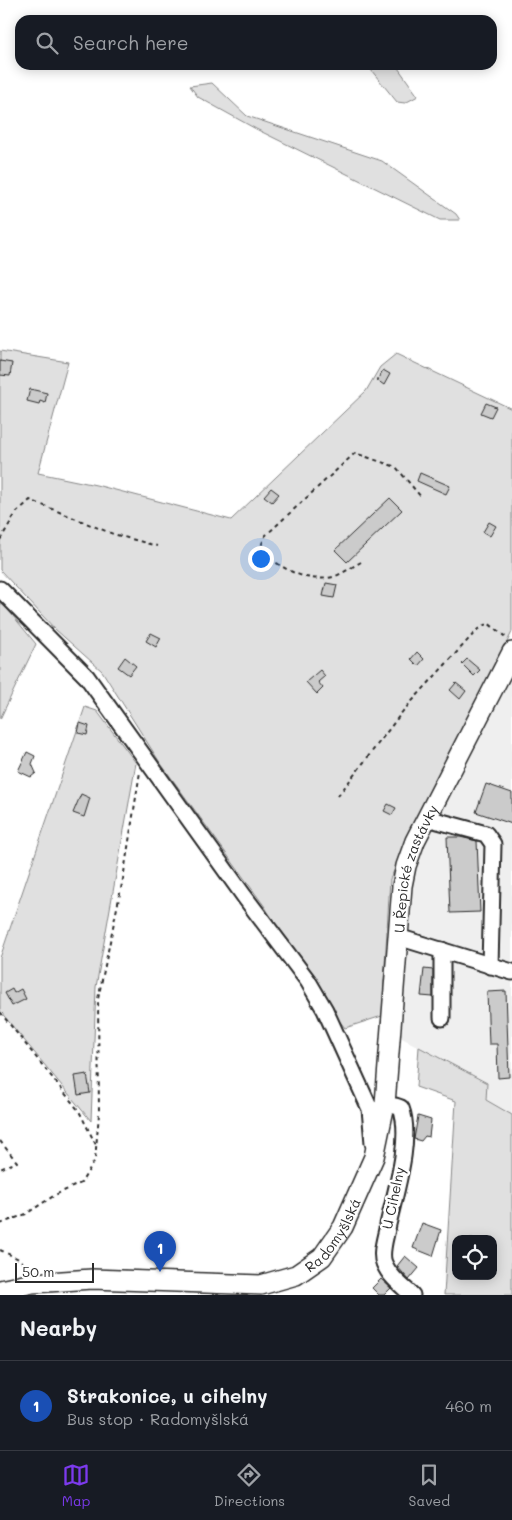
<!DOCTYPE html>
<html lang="en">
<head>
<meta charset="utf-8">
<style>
  :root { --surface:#171b24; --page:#20242c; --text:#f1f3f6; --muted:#9ea1a6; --line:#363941; --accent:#7c3aed }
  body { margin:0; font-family:Mali,sans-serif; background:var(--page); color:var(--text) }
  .controls { position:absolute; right:15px; bottom:15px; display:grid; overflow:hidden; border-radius:10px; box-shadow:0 2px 12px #0003 }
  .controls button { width:45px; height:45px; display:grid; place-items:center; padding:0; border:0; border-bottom:1px solid var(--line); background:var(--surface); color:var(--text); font:25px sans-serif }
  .scale { position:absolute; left:15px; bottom:12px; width:79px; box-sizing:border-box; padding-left:5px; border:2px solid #2b2b2b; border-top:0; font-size:14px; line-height:18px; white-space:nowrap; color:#2b2b2b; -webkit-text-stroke:4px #fff; paint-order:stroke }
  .you { position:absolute; left:260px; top:558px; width:18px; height:18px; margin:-12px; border:4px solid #fff; border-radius:50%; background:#1a73e8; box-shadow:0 0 0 8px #1a73e833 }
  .badge { display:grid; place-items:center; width:32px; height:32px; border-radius:50%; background:var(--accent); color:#fff; font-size:16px; font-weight:700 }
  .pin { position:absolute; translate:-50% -41px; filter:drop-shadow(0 1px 2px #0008) }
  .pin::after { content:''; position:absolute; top:26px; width:18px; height:15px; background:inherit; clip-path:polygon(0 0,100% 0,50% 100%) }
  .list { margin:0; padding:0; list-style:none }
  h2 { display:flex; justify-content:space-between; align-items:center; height:65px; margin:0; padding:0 20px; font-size:21px }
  h2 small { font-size:16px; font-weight:400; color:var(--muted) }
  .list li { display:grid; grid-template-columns:32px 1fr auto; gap:15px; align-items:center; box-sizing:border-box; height:90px; padding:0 20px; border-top:1px solid var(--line) }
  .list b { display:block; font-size:19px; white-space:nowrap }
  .list p { margin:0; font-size:16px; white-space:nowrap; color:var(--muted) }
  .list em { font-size:16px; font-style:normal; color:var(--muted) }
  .icon { flex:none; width:28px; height:28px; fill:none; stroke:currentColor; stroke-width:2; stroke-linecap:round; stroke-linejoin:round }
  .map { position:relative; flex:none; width:512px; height:1295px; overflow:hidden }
  .search { position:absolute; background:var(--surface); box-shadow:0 2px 12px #0003; left:15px; right:15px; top:15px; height:55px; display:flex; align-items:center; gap:12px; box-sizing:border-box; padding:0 18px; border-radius:15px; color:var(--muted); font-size:19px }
  .sheet { height:155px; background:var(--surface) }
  nav { display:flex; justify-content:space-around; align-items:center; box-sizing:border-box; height:70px; border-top:1px solid var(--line); background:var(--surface); font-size:14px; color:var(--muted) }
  nav a { display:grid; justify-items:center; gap:2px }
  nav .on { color:var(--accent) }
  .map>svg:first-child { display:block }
  .built { fill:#efefef }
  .green { fill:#e0e0e0; stroke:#868686; fill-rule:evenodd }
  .building { fill:#cbcbcb; stroke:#2b2b2b }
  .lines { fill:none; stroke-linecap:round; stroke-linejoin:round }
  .minor-casing { stroke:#2b2b2b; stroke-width:19 }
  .major-casing { stroke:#2b2b2b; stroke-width:22 }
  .path { stroke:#2b2b2b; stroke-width:2; stroke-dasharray:4 4; stroke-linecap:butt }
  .minor { stroke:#fff; stroke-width:15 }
  .major { stroke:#fff; stroke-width:19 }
  .labels { text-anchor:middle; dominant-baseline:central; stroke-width:5; stroke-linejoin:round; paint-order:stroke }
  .street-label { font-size:14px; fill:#2b2b2b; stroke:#fff }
</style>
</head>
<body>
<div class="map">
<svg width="512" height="1295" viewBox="0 0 512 1295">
  <rect width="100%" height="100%" fill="#fff"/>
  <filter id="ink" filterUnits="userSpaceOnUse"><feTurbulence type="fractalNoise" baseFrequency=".02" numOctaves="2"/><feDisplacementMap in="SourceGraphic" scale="10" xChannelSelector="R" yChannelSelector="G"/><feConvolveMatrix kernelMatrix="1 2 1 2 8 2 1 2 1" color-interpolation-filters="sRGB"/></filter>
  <g filter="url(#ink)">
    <polygon class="built" points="512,668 512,1115 486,1100 487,1083 400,1037 410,937 409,890 420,850"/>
    <g class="green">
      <polygon points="367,65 396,65 418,96 405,103 397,102"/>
      <polygon points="212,83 247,116 382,161 456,214 460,220 440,220 256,129 198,97 190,86"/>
      <polygon points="0,351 68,362 38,473 96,485 231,520 366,391 380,367 396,354 512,409 512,632 390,879 382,1016 345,1028 308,981 265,907 159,761 102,671 55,629 0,570"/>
      <polygon points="0,600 36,644 0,719"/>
      <polygon points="85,707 97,711 136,763 96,987 91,1121 0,1011 0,958"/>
      <path d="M419,1047L487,1083L486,1100L512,1115V1295H444L456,1101L416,1087ZM456,1239H493V1276H456Z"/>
    </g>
    <g class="building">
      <polygon points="0,361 12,363 10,376 0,375"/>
      <polygon points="383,370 390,374 384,385 377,380"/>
      <polygon points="30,389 47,393 45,403 40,401 39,404 27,401"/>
      <polygon points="486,403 496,407 491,417 481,413"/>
      <polygon points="420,473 450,486 446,494 417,481"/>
      <polygon points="271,488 279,494 272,502 264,496"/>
      <polygon points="390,498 402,510 347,562 335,550"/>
      <polygon points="489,522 496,526 490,536 483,532"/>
      <polygon points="326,583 337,585 334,598 323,596"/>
      <polygon points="151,633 161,638 156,647 146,641"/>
      <polygon points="417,652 424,659 418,666 411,659"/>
      <polygon points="125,657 136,666 129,675 118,667"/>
      <polygon points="467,659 480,670 474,676 462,664"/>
      <polygon points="320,670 325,676 318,682 323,688 317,694 306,682"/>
      <polygon points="456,683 466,691 460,699 450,690"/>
      <polygon points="80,723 89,726 87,735 78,733"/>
      <polygon points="27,752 35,756 32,764 36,773 31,777 18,771"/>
      <polygon points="486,784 512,793 512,824 476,812"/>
      <polygon points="81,794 90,798 84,817 73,813"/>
      <polygon points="388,804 396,808 392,815 384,811"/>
      <polygon points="447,837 460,837 477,841 480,912 450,913"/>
      <polygon points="424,969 433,970 433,997 421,996"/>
      <polygon points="12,989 14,993 21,989 26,999 12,1006 5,993"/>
      <polygon points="506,991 509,1077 498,1078 497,1044 489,1044 487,992"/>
      <polygon points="87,1074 90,1093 78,1095 75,1076"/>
      <polygon points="418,1116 431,1120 429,1137 425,1136 421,1141 414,1139"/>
      <polygon points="422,1223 441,1230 433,1256 413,1248"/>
      <polygon points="405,1256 419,1268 409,1280 397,1266"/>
      <polygon points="381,1279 391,1288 384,1295 379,1295 372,1288"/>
    </g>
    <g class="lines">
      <g class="minor-casing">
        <g id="minor">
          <polyline points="0,589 87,677 244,896 308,981 325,1010 370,1109 373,1143"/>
          <polyline points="427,818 486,834 493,844 490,966"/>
          <polyline points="398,937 512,972"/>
          <polyline points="442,950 442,1018"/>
          <path d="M376,1110C386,1106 390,1103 401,1108C413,1139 394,1196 387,1229C385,1239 380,1254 384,1263C389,1276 402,1286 412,1295"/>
        </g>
      </g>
      <g class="major-casing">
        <g id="major">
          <path id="s1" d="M0,1290L33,1283L92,1279L261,1285L296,1275L322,1257L343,1227L374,1157L385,1104L402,886L406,866L415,841L512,652"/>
        </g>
      </g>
      <g class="path">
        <polyline points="0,540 16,513 30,500 113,534 157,546"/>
        <path d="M361,562C352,567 342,574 333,577C304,584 282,567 259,551L265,536L355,453L396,467L421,497"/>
        <polyline points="338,796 403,711 478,629 488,623 508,639"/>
        <polyline points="0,1012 79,1111 96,1145"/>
        <polyline points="0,1141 17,1162 0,1169"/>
        <polyline points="0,1224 26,1214 55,1195 81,1183 95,1160 99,1114 98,999 123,879 140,772"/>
        <polyline points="0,1250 21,1260 26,1270"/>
      </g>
      <use href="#minor" class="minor"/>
      <use href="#major" class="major"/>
    </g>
  </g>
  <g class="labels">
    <g class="street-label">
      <text stroke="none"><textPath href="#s1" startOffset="736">U Řepické zastávky</textPath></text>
      <text transform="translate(393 1198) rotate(-78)">U Cihelny</text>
      <text stroke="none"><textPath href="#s1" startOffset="354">Radomyšlská</textPath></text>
    </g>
  </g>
</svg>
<div class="controls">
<button><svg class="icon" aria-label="locate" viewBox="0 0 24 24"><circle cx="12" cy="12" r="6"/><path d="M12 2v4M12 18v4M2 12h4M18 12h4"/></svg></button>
</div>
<div class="scale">50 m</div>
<div class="you"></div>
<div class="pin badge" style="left:160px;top:1272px;background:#1a4fb4">1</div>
<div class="search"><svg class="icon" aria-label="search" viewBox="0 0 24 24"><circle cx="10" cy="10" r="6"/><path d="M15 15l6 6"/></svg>Search here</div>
</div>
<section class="sheet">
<h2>Nearby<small></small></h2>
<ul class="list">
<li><span class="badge" style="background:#1a4fb4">1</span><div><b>Strakonice, u cihelny</b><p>Bus stop · Radomyšlská</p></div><em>460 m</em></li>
</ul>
</section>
<nav>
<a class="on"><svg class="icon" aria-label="map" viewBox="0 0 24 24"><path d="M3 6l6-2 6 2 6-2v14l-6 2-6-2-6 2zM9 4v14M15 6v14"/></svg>Map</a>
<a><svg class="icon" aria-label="directions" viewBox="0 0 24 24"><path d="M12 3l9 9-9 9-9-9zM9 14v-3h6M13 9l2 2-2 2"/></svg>Directions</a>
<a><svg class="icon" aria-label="saved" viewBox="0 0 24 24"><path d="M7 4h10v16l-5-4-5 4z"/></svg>Saved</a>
</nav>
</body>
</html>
